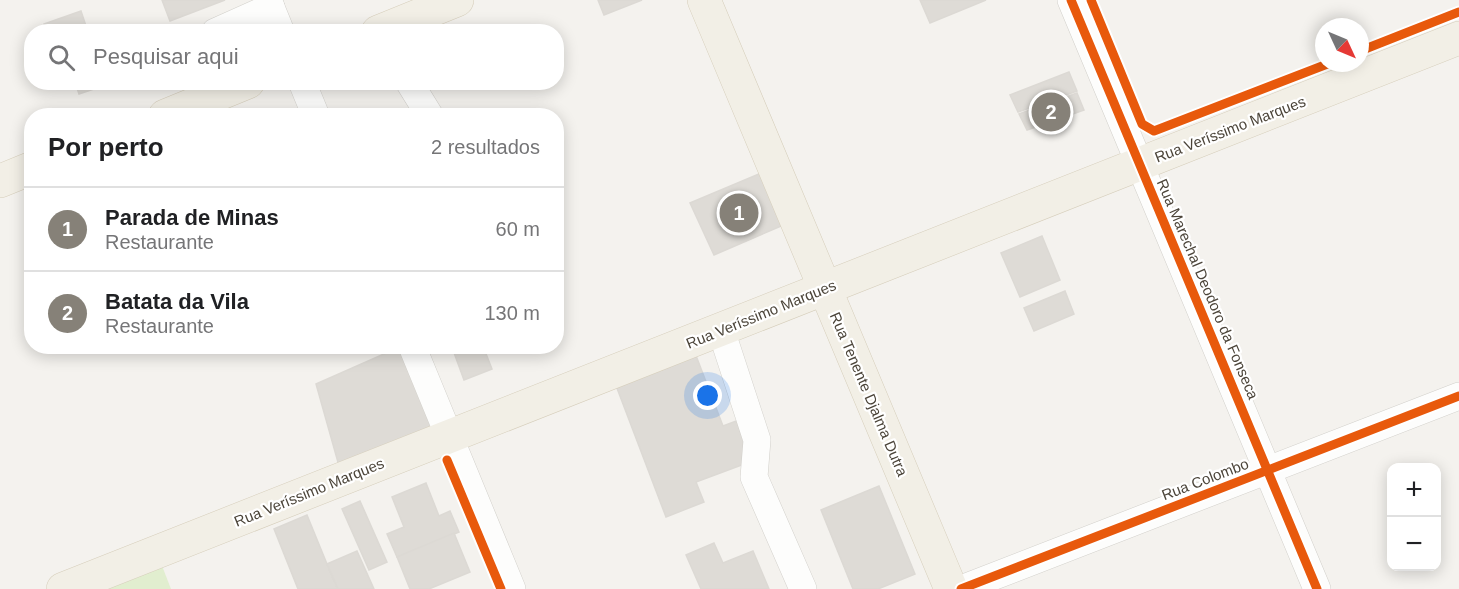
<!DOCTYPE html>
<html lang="pt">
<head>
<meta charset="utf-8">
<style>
  :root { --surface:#fff; --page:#f2f2f2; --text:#202124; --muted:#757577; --line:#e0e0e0; --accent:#868178 }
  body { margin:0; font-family:Arial,sans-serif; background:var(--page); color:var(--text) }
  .controls { position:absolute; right:18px; bottom:18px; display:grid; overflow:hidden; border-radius:12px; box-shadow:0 3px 15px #0003 }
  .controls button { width:54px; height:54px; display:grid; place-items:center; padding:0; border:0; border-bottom:2px solid var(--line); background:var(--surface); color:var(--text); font:30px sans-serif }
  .compass { position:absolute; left:1315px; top:18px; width:54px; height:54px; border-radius:50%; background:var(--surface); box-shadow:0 3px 15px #0003; rotate:134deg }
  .you { position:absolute; left:708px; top:396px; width:21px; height:21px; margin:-15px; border:4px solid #fff; border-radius:50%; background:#1a73e8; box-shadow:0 0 0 9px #1a73e833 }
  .badge { display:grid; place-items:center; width:39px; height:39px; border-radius:50%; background:var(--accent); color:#fff; font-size:20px; font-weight:700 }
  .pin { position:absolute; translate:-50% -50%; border:3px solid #fff; box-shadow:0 2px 6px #0006 }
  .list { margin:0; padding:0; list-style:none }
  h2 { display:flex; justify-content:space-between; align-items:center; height:78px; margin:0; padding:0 24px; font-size:26px }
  h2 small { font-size:20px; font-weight:400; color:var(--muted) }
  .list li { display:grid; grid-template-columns:39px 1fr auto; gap:18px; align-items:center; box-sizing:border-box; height:84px; padding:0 24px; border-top:2px solid var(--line) }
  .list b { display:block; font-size:22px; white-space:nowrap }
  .list p { margin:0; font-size:20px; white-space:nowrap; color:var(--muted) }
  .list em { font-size:20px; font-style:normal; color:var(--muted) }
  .icon { flex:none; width:33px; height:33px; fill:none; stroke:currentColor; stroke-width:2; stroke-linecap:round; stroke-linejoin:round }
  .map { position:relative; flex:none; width:1459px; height:589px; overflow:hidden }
  .search { position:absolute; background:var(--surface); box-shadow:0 3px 15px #0003; left:24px; top:24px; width:540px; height:66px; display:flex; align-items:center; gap:15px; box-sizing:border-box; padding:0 21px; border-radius:24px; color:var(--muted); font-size:22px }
  .panel { position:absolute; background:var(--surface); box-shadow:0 3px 15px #0003; left:24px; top:108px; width:540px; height:246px; border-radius:24px }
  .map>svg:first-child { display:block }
  .green { fill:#e1eecf }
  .building { fill:#dedbd6; stroke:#dcd9d4; stroke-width:1.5 }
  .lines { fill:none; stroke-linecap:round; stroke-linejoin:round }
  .minor-casing { stroke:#d2d0cb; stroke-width:28 }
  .major-casing { stroke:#d6cebb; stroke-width:34 }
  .minor { stroke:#fdfdfc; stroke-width:27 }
  .major { stroke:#f2efe6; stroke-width:33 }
  .cycleway-casing { stroke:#fff; stroke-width:13 }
  .cycleway { stroke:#e8590c; stroke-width:9 }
  .labels { text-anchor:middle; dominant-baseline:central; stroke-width:4.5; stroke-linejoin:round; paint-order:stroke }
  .street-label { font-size:15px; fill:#4b4439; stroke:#fff }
</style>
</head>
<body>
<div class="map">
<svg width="1459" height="589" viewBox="0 0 1459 589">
  <rect width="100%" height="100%" fill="#f4f2ee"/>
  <polygon class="green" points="159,558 171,589 83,589"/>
  <g class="building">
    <polygon points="162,0 225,0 170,21"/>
    <polygon points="598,0 642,0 604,15"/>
    <polygon points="920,0 986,0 930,23"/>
    <polygon points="81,11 88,32 46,32 44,24"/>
    <polygon points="1069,72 1077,91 1018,112 1010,95"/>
    <polygon points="75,82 106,82 106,85 79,94"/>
    <polygon points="1077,93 1084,110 1027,130 1019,114"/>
    <polygon points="766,171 788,223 714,255 690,203"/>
    <polygon points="1042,236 1060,280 1020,297 1001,253"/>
    <polygon points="1065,291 1074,314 1034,331 1024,308"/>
    <polygon points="402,346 444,437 341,473 316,384"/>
    <polygon points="462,346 483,346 492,369 464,380 453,350"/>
    <polygon points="695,353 723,426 739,420 755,460 696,482 704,502 666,517 615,383"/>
    <polygon points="426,483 439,516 450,511 459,532 397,557 387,534 404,527 392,497"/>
    <polygon points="879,486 915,574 878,589 853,589 821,510"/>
    <polygon points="360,501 387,562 369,570 342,509"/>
    <polygon points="307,515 327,564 338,589 298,589 274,529"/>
    <polygon points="454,533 470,572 429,589 410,589 397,557"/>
    <polygon points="714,543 723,563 753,551 769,589 701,589 686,555"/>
    <polygon points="357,551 374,589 338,589 327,564"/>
  </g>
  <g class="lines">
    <g class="minor-casing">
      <g id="minor">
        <polyline points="268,0 281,32"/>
        <polyline points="1071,0 1317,589"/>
        <polyline points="215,32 271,7"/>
        <polyline points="302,82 316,116"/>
        <polyline points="409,82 430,116"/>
        <polyline points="721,330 757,440 754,477 803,589"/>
        <polyline points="412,346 512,589"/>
        <polyline points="961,589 1459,396"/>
      </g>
    </g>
    <g class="major-casing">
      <g id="major">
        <polyline points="704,0 951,589"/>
        <polyline points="378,32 457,0"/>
        <polyline points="165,116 248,82"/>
        <polyline points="0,181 32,168"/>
        <polyline points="63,589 1459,38"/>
      </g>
    </g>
    <use href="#minor" class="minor"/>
    <use href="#major" class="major"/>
    <g class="cycleway-casing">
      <g id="cycleway">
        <polyline points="1071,0 1317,589"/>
        <polyline points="1091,0 1142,124 1154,131 1330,63"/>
        <polyline points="1360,51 1459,12"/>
        <polyline points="447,460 501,589"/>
        <polyline points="961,589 1459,396"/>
      </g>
    </g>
    <use href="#cycleway" class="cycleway"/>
  </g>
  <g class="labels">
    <g class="street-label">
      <text transform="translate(1230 129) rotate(-21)">Rua Veríssimo Marques</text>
      <text transform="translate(1208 289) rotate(67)">Rua Marechal Deodoro da Fonseca</text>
      <text transform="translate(761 314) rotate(-22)">Rua Veríssimo Marques</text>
      <text transform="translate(869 394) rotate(67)">Rua Tenente Djalma Dutra</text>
      <text transform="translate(1205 479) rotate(-21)">Rua Colombo</text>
      <text transform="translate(309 492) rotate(-22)">Rua Veríssimo Marques</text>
    </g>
  </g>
</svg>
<div class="controls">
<button>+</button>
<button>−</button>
</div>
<svg class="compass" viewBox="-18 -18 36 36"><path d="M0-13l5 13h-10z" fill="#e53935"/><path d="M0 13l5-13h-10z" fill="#757577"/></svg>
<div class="you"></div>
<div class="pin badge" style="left:739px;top:213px">1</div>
<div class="pin badge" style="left:1051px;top:112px">2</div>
<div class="search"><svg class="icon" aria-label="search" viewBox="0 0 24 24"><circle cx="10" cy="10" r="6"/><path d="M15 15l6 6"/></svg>Pesquisar aqui</div>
<section class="panel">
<h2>Por perto<small>2 resultados</small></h2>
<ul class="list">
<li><span class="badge">1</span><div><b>Parada de Minas</b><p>Restaurante</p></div><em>60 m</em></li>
<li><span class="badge">2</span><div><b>Batata da Vila</b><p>Restaurante</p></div><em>130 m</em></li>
</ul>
</section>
</div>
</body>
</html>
